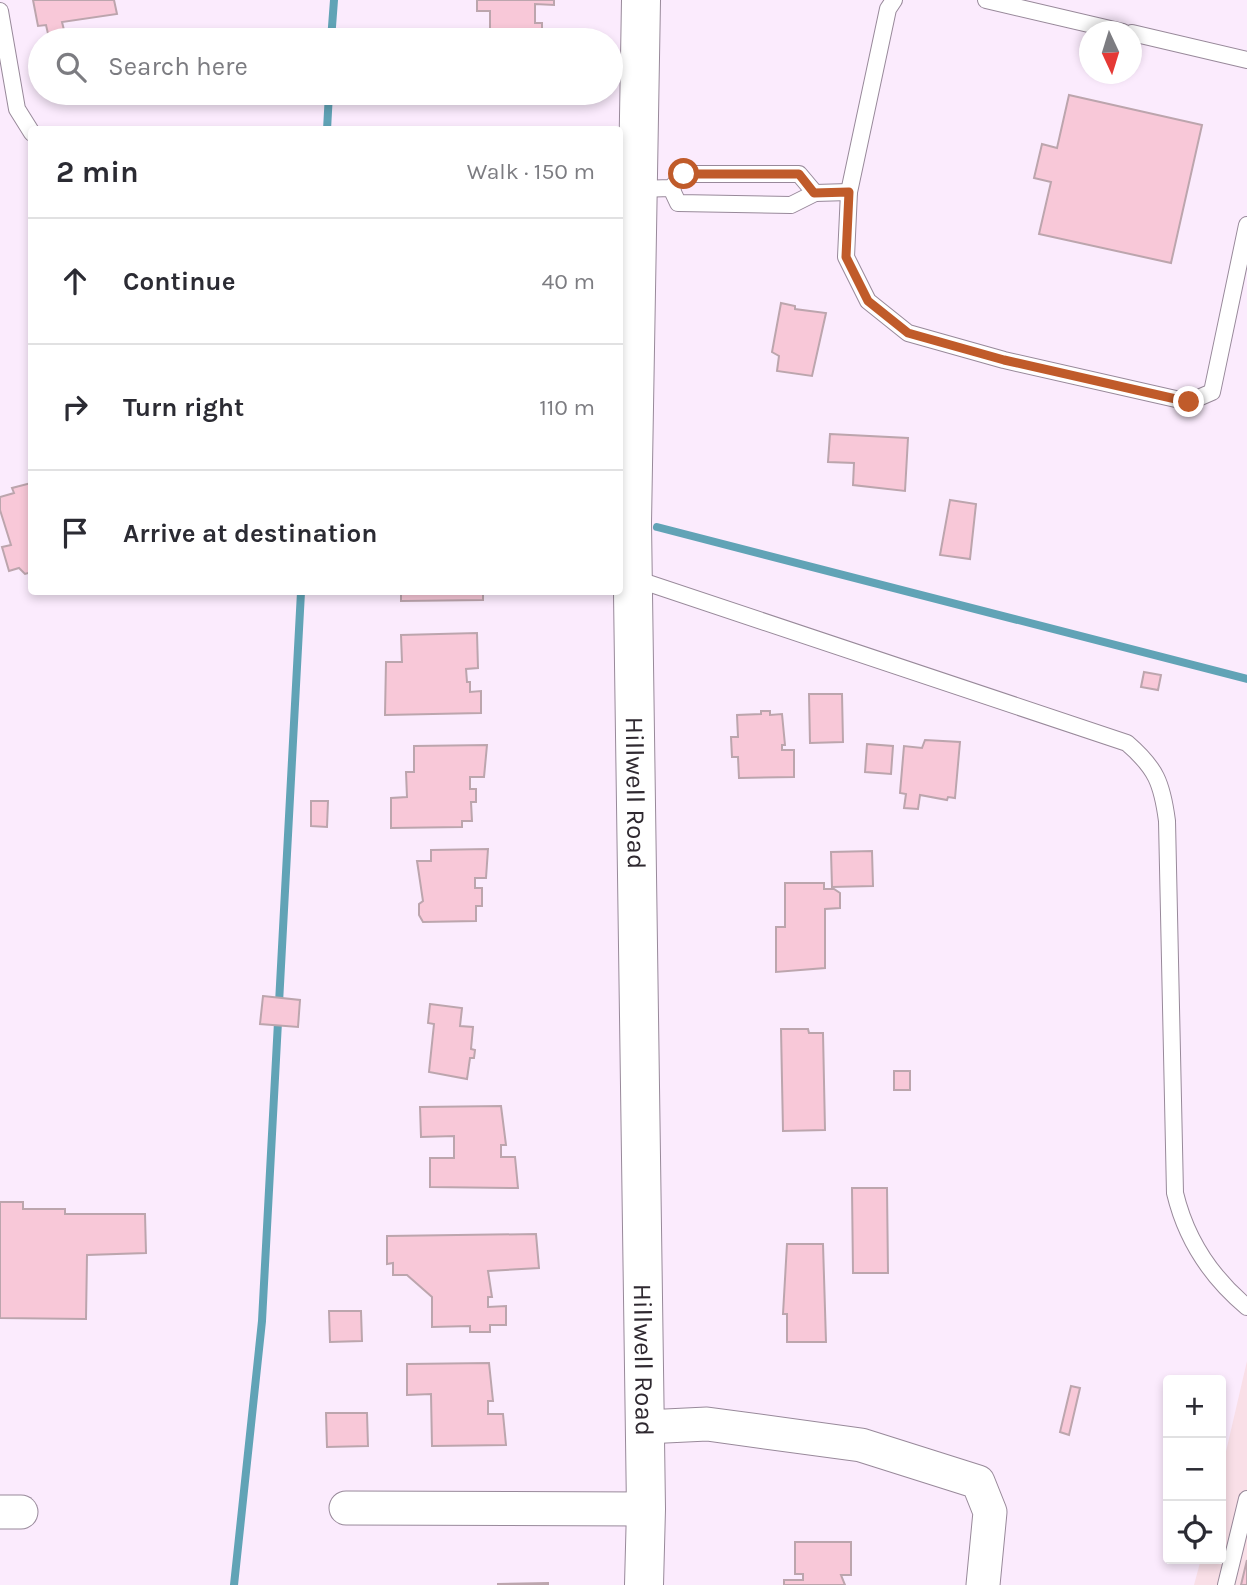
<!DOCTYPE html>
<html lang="en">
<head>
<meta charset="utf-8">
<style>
  :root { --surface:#fff; --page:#f2f2f3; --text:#2b2b33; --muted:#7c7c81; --line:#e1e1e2 }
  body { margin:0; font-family:Karla,sans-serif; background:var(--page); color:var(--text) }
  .controls { position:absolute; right:21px; bottom:21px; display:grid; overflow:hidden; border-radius:7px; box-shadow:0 4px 10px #0003 }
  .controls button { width:63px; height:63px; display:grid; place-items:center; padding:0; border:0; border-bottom:2px solid var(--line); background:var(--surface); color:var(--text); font:35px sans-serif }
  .compass { position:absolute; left:1079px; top:21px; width:63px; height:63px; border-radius:50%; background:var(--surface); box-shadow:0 4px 10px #0003; rotate:176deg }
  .stop { position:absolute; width:21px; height:21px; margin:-16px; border:5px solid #c05b2a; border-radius:50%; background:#fff }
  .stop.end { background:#c05b2a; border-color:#fff; box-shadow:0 2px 7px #0008 }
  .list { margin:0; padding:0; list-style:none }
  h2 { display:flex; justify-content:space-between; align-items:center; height:91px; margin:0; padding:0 28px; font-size:30px }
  h2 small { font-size:23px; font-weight:400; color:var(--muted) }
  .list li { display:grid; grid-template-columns:46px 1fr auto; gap:21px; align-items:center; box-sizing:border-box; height:126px; padding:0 28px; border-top:2px solid var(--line) }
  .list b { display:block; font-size:26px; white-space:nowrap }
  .list em { font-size:23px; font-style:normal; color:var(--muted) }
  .icon { flex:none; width:38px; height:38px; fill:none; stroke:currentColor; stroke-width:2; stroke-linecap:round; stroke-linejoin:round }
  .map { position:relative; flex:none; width:1247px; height:1585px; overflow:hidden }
  .search { position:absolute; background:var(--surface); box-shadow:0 4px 10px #0003; left:28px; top:28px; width:595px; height:77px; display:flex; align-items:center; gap:18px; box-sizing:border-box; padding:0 24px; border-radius:38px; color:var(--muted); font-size:26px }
  .panel { position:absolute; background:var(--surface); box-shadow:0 4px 10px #0003; left:28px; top:126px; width:595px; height:469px; border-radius:7px }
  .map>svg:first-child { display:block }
  .commercial { fill:#f9dfe7 }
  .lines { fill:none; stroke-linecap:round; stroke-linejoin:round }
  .stream { stroke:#61a3b6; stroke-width:8 }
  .building { fill:#f8c8d8; stroke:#bca5ad; stroke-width:2 }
  .service-casing { stroke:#98899a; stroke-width:18 }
  .minor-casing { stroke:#98899a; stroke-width:35 }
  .tertiary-casing { stroke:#98899a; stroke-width:40 }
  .service { stroke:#fff; stroke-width:16 }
  .minor { stroke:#fff; stroke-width:33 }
  .tertiary { stroke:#fff; stroke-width:38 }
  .route { stroke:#c05b2a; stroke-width:9 }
  .labels { text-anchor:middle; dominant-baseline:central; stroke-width:5; stroke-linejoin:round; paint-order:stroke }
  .street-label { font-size:26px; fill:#2f2930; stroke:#fbebfd }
</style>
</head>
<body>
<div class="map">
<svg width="1247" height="1585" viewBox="0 0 1247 1585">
  <rect width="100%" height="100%" fill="#fbebfd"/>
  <polygon class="commercial" points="1247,1361 1247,1585 1194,1585 1201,1559 1221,1559 1221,1473"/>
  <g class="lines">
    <g class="stream">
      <polyline points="331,40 334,0"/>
      <polyline points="327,130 329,93"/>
      <polyline points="657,527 1247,679"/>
      <polyline points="234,1585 262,1321 301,592"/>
    </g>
  </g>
  <g class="building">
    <polygon points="33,0 114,0 117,14 62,22 65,34 49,38 46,25 38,26"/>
    <polygon points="477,0 554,0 554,5 535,4 535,23 542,23 542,40 490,40 490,11 477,11"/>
    <polygon points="1069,95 1202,125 1171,263 1039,234 1051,182 1034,178 1042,144 1057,148"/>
    <polygon points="781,303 795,306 795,309 826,313 812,376 777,371 779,356 772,352"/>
    <polygon points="830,434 908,438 905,491 853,485 854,463 828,462"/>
    <polygon points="31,483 32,572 25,574 19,568 9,571 2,547 11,545 0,510 0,497 14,493 12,488"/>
    <polygon points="950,500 976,504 970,559 940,555"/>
    <polygon points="401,592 483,592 483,600 401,601"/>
    <polygon points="477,633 478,668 466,669 467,682 470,682 470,692 481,691 481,713 385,715 386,662 402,662 401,635"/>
    <polygon points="1144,672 1161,675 1158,690 1141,687"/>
    <polygon points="809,694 842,694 843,742 810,743"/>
    <polygon points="761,711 770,711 770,715 782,714 785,745 782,745 782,750 794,750 794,777 739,778 738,757 732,757 731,737 738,737 737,715 761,714"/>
    <polygon points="925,740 960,742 955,798 948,797 947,800 920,795 918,809 904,808 906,794 900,793 904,746 922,748"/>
    <polygon points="867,744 893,746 891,774 865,772"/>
    <polygon points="487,745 484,777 470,777 470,789 476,789 476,802 471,802 472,821 462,821 462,827 391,828 391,798 407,797 406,772 414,772 414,746"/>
    <polygon points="311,801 328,801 327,827 311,826"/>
    <polygon points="488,849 486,878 475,878 475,888 482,888 482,906 476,906 476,921 423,922 419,915 419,904 423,901 417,861 431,861 431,850"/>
    <polygon points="872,851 873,886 832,887 831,852"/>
    <polygon points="785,883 824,883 824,889 834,889 840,893 840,908 825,909 825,968 776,972 776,927 785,927"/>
    <polygon points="263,996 300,1000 298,1027 260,1024"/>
    <polygon points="430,1004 462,1008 460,1026 473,1027 471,1049 475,1050 474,1058 470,1058 467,1079 429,1072 434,1024 428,1023"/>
    <polygon points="781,1029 808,1029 809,1033 823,1033 825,1130 783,1131"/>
    <rect x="894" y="1071" width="16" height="19"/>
    <polygon points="501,1106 506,1145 501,1145 501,1157 515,1157 518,1188 430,1187 430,1158 454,1158 454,1136 421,1137 420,1107"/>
    <polygon points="852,1188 887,1188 888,1273 853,1273"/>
    <polygon points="0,1202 23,1202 23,1209 65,1209 65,1214 145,1214 146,1253 87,1255 86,1319 0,1318"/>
    <polygon points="536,1234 539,1268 488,1271 492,1297 488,1297 488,1307 506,1306 506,1325 490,1325 490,1332 470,1332 470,1326 432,1327 432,1297 407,1275 393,1275 393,1263 387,1264 387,1236"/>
    <polygon points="787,1244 823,1244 826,1342 787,1342 787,1314 783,1314"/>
    <polygon points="329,1311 361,1311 362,1341 330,1342"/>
    <polygon points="489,1363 493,1401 488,1401 488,1414 503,1414 506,1445 432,1446 431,1394 407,1395 407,1364"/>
    <polygon points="1071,1386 1080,1388 1069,1435 1060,1432"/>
    <polygon points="326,1413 367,1413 368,1446 327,1447"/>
    <polygon points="795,1542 851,1542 851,1575 841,1575 845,1585 784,1585 784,1580 803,1580 803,1574 795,1574"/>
    <polygon points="1247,1560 1247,1585 1241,1585"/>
    <polygon points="548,1583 548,1585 497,1584"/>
  </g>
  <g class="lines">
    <g class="service-casing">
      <g id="service">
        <polyline points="894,0 888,9 849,192 846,257 868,301 908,333 1004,360 1189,402 1212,392 1247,225"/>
        <polyline points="986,0 1123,32"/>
        <polyline points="0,11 17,109 32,133"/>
        <polyline points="1132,33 1247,60"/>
        <polyline points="638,189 671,188 684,174 799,174 815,193 791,205 678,203 671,188"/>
        <polyline points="815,193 849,192"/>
        <path d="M633,578L1127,743C1156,768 1162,783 1167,821L1175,1193C1186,1239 1211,1277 1247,1307"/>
        <polyline points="1226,1585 1247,1499"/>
      </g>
    </g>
    <g class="minor-casing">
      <g id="minor">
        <polyline points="645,1427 707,1424 861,1445 978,1482 990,1512 983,1585"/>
        <polyline points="346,1508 646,1509"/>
        <polyline points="0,1512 21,1512"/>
      </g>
    </g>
    <g class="tertiary-casing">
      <g id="tertiary">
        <path id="s1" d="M641,0L632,523L646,1509L644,1585"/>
      </g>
    </g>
    <use href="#service" class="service"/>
    <use href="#minor" class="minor"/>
    <use href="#tertiary" class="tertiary"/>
  </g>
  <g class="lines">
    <polyline class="route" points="684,174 799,174 814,193 849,192 846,257 868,301 908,333 1004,360 1189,402"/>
  </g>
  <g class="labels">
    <g class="street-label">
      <text stroke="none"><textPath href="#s1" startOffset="793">Hillwell Road</textPath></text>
      <text stroke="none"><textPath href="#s1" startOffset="1360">Hillwell Road</textPath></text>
    </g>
  </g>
</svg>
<div class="controls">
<button>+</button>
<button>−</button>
<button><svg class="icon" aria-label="locate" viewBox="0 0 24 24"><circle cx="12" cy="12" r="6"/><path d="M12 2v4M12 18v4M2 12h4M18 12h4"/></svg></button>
</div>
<svg class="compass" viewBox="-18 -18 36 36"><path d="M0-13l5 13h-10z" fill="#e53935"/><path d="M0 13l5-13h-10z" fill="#7c7c81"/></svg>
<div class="stop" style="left:684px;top:174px"></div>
<div class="stop end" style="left:1189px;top:402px"></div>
<div class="search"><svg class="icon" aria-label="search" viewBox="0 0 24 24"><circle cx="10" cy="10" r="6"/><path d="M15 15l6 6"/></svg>Search here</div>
<section class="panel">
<h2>2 min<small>Walk · 150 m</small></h2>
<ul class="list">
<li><svg class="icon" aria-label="ahead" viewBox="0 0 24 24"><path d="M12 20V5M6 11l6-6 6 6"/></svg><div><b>Continue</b></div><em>40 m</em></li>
<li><svg class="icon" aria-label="right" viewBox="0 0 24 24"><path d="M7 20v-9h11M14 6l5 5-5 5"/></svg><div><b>Turn right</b></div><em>110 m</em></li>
<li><svg class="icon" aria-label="arrive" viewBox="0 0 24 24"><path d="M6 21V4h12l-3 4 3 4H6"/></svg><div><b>Arrive at destination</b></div></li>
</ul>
</section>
</div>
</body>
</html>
